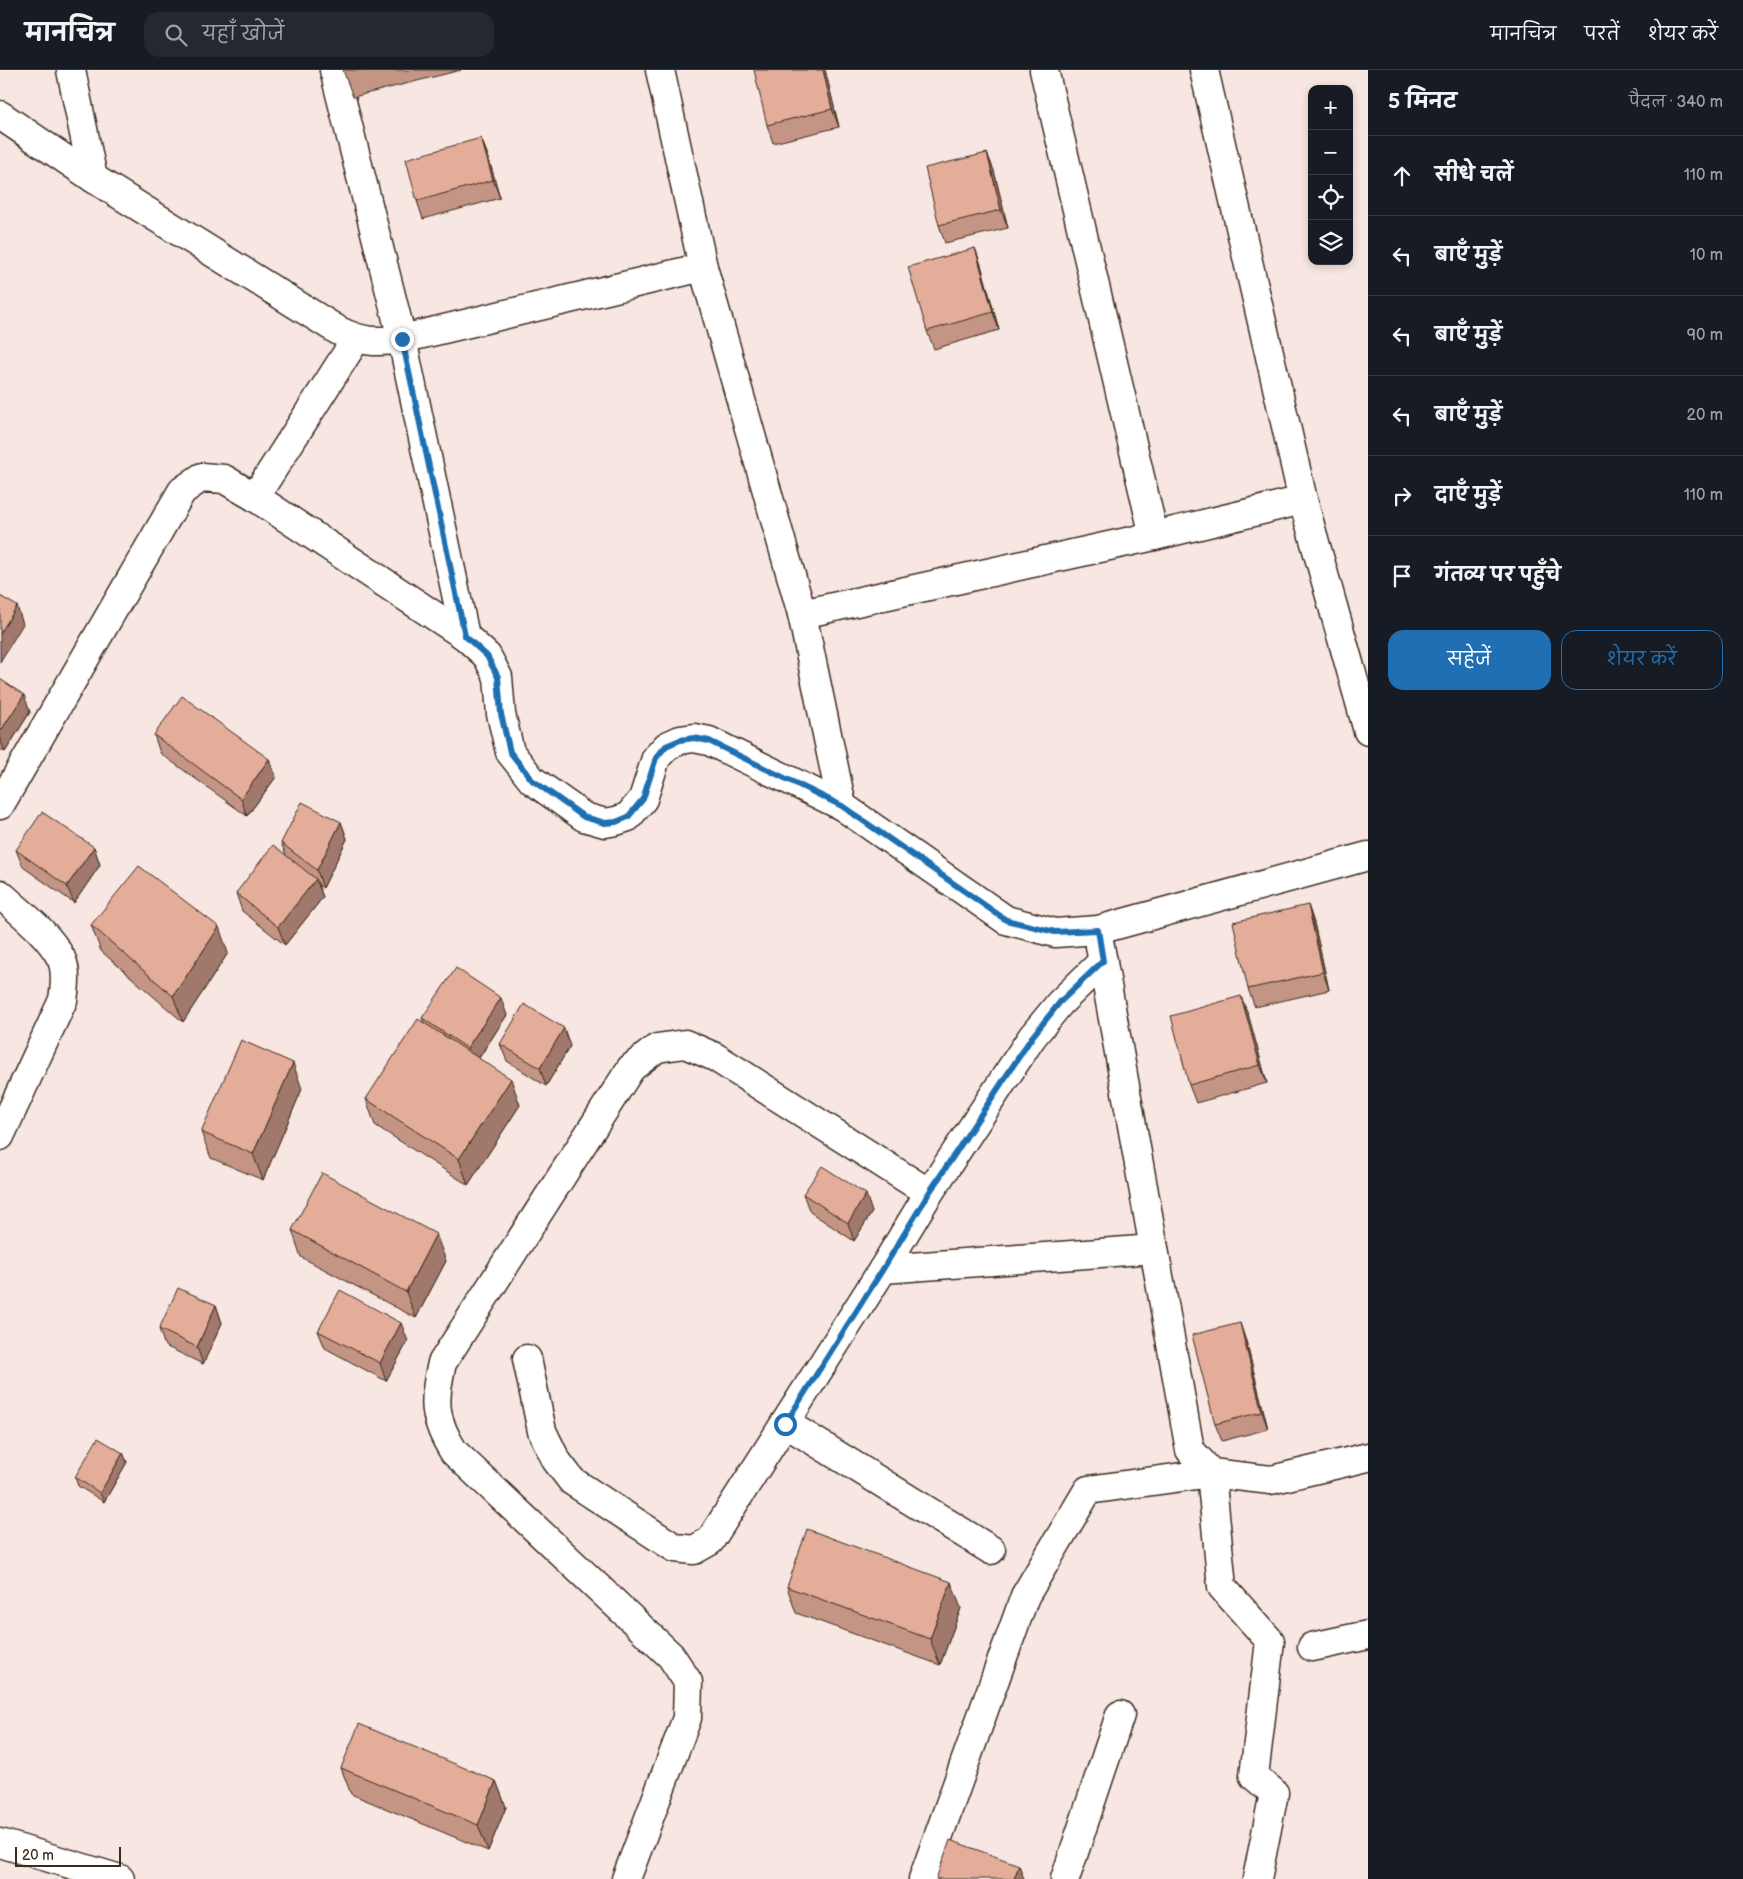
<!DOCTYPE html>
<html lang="hi">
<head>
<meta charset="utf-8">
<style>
  :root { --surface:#171b24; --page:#242831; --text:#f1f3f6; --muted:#9ea1a6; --line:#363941; --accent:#1f6fb2 }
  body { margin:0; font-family:"Balsamiq Sans","Playpen Sans Deva",sans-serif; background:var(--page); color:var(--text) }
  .controls { position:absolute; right:15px; top:15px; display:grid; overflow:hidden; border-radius:10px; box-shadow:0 2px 8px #0003 }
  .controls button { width:45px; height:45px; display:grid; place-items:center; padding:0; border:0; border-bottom:1px solid var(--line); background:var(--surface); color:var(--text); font:25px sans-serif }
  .scale { position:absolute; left:15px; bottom:12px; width:106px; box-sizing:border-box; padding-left:5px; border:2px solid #3b2a1e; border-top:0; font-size:14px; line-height:18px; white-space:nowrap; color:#3b2a1e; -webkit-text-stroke:4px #fff; paint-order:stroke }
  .stop { position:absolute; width:15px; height:15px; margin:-11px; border:4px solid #1f6fb2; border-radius:50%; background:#fff }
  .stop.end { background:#1f6fb2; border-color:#fff; box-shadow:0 1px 5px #0008 }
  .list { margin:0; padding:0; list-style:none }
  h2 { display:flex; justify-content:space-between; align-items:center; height:65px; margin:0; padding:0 20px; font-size:21px }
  h2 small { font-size:16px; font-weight:400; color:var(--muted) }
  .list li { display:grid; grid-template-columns:32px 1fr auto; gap:15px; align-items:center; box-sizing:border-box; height:80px; padding:0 20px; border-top:1px solid var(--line) }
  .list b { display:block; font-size:19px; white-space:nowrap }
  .list em { font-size:16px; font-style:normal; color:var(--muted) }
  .actions { display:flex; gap:10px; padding:15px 20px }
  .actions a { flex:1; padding:11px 0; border:1px solid var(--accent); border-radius:15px; text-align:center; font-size:18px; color:var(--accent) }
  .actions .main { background:var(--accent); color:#fff }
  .icon { flex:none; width:28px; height:28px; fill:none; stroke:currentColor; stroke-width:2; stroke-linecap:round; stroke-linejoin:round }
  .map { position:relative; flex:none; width:1368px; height:1809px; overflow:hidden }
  header { display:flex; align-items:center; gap:30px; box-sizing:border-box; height:70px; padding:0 25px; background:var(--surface); border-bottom:1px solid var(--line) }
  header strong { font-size:24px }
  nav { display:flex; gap:28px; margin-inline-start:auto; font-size:18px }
  .search { width:350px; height:45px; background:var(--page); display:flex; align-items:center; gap:12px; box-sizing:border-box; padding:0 18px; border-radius:15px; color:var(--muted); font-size:19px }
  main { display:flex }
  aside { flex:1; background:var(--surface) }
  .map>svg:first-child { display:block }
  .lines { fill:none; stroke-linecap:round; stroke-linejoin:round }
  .minor-casing { stroke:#3b2a1e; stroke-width:31 }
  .minor { stroke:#fff; stroke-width:28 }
  .wall { fill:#c49584; stroke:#3b2a1e }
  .shaded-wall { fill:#a0796c; stroke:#3b2a1e }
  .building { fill:#e4ad9a; stroke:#3b2a1e }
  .route { stroke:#1f6fb2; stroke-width:6 }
</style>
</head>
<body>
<header>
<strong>मानचित्र</strong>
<div class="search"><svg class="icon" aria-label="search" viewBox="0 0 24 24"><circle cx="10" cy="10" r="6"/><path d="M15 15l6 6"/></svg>यहाँ खोजें</div>
<nav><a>मानचित्र</a><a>परतें</a><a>शेयर करें</a></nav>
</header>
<main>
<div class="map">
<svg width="1368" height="1809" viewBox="0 0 1368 1809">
  <rect width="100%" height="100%" fill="#f7e6e1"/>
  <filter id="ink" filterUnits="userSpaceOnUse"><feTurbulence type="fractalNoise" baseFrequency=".02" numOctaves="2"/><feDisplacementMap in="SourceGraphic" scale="10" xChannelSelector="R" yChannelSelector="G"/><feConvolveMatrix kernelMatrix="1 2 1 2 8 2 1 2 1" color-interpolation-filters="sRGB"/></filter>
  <g filter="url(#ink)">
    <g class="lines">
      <g class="minor-casing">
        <g id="minor">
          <polyline points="71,0 93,108"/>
          <polyline points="334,0 402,269 465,566"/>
          <polyline points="660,0 703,197 802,544 842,736"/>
          <polyline points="1044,0 1154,466"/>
          <polyline points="1204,0 1303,430 1368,661"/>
          <path d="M0,45L93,108L339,261C362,272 376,273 402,269L703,197"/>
          <polyline points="255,427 356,269"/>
          <polyline points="802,544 1154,466 1303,430"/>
          <polyline points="0,735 182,421 202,407 224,409 255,427 465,566 487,586 498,607 501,644 510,682 532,710 584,747 605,753 616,751 628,747 643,729 656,688 667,676 680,670 694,668 709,671 842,736 1006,850 1055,863 1098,860 1368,786"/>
          <path d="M0,824C21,843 48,863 61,888C67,900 65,917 63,930L0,1066"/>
          <polyline points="1100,876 1190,1380 1211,1403 1271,1410 1368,1387"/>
          <polyline points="883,1199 1154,1179"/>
          <polyline points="527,1289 542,1361 556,1390 572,1411 675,1478 694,1480 710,1471 883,1199 929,1123 1032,967 1060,933 1103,891"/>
          <polyline points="785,1353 991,1480"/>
          <polyline points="1312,1577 1368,1565"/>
          <polyline points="0,1773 120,1809"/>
          <path d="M626,1809L687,1648L688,1612L671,1586L454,1382C433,1349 433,1330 442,1293L631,998L657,978L685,974L715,987L929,1123"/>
          <polyline points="923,1809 1025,1526 1088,1420 1211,1403 1222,1517 1270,1571 1254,1706 1274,1723 1257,1809"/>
          <polyline points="1065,1809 1120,1645"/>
        </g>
      </g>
      <use href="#minor" class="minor"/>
    </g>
    <g class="wall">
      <polygon points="343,0 461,0 353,27"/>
      <polygon points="825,0 839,57 773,73 767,55"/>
      <polygon points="481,68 488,86 500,128 423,149 417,131"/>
      <polygon points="987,83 994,101 1008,158 945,173 939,155"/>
      <polygon points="975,178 981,195 999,260 934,279 927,261"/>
      <polygon points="0,609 30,642 5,682 0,679"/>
      <polygon points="154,665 269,689 276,707 247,746 160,683"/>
      <polygon points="341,752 347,769 323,818 318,814 323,827 285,875 242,841 236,823 286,785 281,773"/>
      <polygon points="94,777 100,795 74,833 23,797 16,780"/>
      <polygon points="1308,835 1314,853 1329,920 1255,937 1248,919"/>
      <polygon points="91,855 228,883 183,952 101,881"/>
      <polygon points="1248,944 1267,1013 1196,1033 1189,1015"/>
      <polygon points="507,945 479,988 520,1035 468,1115 375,1055 366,1029 424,953 422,948"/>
      <polygon points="500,974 570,976 546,1016 507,991"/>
      <polygon points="302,1019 263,1110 211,1088 201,1062"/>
      <polygon points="803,1124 872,1142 854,1171 810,1142"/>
      <polygon points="292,1160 446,1191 416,1248 301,1187"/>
      <polygon points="216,1235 222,1253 203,1294 165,1276 159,1259"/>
      <polygon points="318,1261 408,1271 386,1311 325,1278"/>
      <polygon points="1246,1271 1268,1359 1222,1371 1215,1354"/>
      <polygon points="123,1383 127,1392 104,1432 78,1416 75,1407"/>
      <polygon points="787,1517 961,1538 940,1595 796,1543"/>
      <polygon points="341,1698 496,1711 506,1737 488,1781 351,1724"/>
    </g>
    <g class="shaded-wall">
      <polygon points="823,0 825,0 839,57 832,39"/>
      <polygon points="481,68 488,86 500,128 493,110"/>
      <polygon points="987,83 994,101 1008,158 1001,140"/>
      <polygon points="975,178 981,195 999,260 993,242"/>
      <polygon points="17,536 23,554 0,592 0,564"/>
      <polygon points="24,625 30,642 5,682 0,668 0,662"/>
      <polygon points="269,689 276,707 247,746 241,729"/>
      <polygon points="341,752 347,769 323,818 317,800"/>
      <polygon points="94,777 100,795 74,833 67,816"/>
      <polygon points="316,809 323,827 285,875 278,857"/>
      <polygon points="1308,835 1314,853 1329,920 1323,902"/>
      <polygon points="219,857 228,883 183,952 173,926"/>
      <polygon points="1241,926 1248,944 1267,1013 1260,995"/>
      <polygon points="501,928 507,945 474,995 467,978"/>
      <polygon points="564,958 570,976 546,1016 540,998"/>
      <polygon points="293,993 302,1019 263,1110 253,1084"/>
      <polygon points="511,1009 520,1035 468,1115 459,1089"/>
      <polygon points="866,1124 872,1142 854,1171 848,1153"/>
      <polygon points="436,1164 446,1191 416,1248 406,1222"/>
      <polygon points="216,1235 222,1253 203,1294 197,1277"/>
      <polygon points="401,1253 408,1271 386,1311 380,1293"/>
      <polygon points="1240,1253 1246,1271 1268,1359 1262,1342"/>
      <polygon points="123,1383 127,1392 104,1432 100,1423"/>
      <polygon points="951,1512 961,1538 940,1595 930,1569"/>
      <polygon points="496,1711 506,1737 488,1781 478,1755"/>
      <polygon points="1019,1795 1024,1809 1014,1809"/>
    </g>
    <g class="building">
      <polygon points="754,0 823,0 832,39 767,55"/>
      <polygon points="481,68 493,110 417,131 406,89"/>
      <polygon points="987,83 1001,140 939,155 925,98"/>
      <polygon points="975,178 993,242 927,261 908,197"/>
      <polygon points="0,526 17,536 0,564"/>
      <polygon points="0,609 24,625 0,662"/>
      <polygon points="182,626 269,689 241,729 154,665"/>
      <polygon points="302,732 341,752 317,800 281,773"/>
      <polygon points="42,742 94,777 67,816 16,780"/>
      <polygon points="273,775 316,809 278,857 236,823"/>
      <polygon points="139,796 219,857 173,926 91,855"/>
      <polygon points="1308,835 1323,902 1248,919 1233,852"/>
      <polygon points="456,898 501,928 467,978 422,948"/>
      <polygon points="1241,926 1260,995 1189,1015 1171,946"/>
      <polygon points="524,934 564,958 540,998 500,974"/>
      <polygon points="418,949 511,1009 459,1089 366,1029"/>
      <polygon points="241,970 293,993 253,1084 201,1062"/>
      <polygon points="822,1096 866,1124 848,1153 803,1124"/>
      <polygon points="322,1103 436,1164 406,1222 292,1160"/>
      <polygon points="178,1218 216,1235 197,1277 159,1259"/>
      <polygon points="340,1220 401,1253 380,1293 318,1261"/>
      <polygon points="1240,1253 1262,1342 1215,1354 1192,1265"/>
      <polygon points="98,1368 123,1383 100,1423 75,1407"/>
      <polygon points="807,1459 951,1512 930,1569 787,1517"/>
      <polygon points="359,1654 496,1711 478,1755 341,1698"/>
      <polygon points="950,1770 1019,1795 1014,1809 936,1809"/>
    </g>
  </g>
  <g class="lines" filter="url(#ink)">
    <polyline class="route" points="402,269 465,566 487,586 498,607 501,644 510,682 532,710 584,747 605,753 616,752 628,747 643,729 656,688 666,676 680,670 694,668 709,671 842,736 1006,850 1055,862 1098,860 1103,891 1060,932 1032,967 929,1123 883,1199 785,1354"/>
  </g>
</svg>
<div class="controls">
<button>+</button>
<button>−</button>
<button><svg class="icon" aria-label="locate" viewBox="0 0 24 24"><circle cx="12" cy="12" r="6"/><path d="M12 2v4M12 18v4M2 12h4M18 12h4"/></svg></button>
<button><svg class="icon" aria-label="layers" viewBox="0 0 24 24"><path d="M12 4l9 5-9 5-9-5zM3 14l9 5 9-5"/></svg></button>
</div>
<div class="scale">20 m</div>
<div class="stop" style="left:785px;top:1354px"></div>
<div class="stop end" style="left:402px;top:269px"></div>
</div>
<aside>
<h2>5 मिनट<small>पैदल · 340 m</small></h2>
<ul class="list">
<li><svg class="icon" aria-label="ahead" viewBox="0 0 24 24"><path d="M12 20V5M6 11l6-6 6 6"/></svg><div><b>सीधे चलें</b></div><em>110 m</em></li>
<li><svg class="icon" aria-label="left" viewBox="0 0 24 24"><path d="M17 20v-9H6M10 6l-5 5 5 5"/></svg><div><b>बाएँ मुड़ें</b></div><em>10 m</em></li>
<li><svg class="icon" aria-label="left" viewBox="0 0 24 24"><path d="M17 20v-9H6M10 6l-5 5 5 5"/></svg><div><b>बाएँ मुड़ें</b></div><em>90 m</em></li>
<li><svg class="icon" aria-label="left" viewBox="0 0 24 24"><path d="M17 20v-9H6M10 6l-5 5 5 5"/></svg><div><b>बाएँ मुड़ें</b></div><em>20 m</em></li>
<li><svg class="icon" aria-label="right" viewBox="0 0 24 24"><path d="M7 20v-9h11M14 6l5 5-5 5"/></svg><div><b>दाएँ मुड़ें</b></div><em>110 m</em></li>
<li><svg class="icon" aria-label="arrive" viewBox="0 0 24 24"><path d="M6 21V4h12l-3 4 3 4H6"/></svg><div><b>गंतव्य पर पहुँचे</b></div></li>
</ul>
<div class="actions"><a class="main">सहेजें</a><a>शेयर करें</a></div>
</aside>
</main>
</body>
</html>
